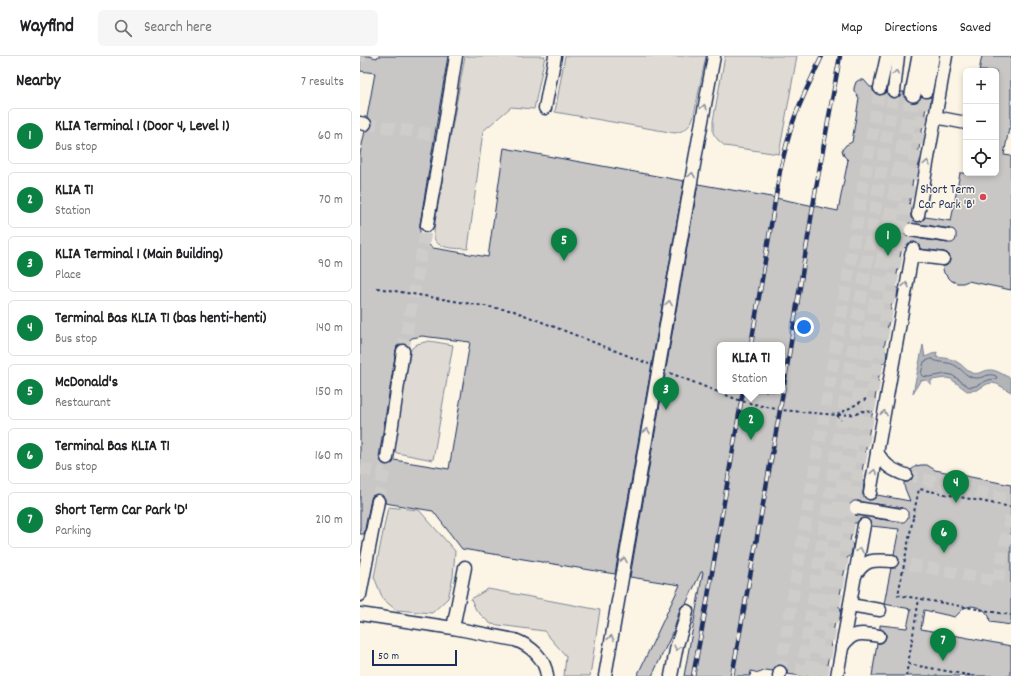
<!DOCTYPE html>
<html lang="en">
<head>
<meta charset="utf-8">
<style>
  :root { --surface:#fff; --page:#f6f6f6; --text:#202124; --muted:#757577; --line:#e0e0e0; --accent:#0b8043 }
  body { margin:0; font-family:Dekko,sans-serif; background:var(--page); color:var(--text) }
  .controls { position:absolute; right:12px; top:12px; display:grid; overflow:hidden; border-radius:6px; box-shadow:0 2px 6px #0003 }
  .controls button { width:36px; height:36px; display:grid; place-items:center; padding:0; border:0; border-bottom:1px solid var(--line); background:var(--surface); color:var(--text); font:20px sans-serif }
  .scale { position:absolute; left:12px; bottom:10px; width:85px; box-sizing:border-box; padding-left:4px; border:2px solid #1b2f5e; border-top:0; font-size:11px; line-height:14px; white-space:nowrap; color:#1b2f5e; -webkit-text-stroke:3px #fcf5e5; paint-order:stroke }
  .you { position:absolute; left:444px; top:271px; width:14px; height:14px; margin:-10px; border:3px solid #fff; border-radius:50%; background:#1a73e8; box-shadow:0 0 0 6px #1a73e833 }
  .badge { display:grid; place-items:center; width:26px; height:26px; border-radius:50%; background:var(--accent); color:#fff; font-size:13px; font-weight:700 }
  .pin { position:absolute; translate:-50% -33px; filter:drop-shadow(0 1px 2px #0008) }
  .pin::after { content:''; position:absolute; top:21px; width:14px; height:12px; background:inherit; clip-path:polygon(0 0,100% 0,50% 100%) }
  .popup { position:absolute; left:357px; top:286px; width:68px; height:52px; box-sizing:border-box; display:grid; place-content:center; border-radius:6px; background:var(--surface); filter:drop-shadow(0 1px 3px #0005); font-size:13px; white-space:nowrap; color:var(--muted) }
  .popup b { font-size:15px; color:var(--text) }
  .popup::after { content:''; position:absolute; left:50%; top:100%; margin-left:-8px; border:8px solid transparent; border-top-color:var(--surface) }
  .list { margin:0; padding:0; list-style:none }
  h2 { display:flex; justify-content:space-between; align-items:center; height:52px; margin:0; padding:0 16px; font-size:17px }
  h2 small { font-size:13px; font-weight:400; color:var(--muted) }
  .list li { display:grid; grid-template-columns:26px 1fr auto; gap:12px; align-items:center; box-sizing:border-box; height:56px; margin:0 8px 8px; padding:0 8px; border:1px solid var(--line); border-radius:6px }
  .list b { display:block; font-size:15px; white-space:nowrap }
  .list p { margin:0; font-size:13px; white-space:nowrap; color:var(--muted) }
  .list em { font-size:13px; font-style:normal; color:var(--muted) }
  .icon { flex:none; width:22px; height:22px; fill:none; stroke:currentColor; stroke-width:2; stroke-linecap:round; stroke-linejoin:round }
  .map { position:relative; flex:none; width:651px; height:620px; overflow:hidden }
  header { display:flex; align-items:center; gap:24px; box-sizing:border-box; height:56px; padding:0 20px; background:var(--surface); border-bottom:1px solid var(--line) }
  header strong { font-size:19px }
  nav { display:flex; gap:22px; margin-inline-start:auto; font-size:14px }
  .search { width:280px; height:36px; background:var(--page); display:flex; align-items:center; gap:10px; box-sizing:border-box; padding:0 14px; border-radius:6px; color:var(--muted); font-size:15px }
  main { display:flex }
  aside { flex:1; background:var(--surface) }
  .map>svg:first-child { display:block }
  .green { fill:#dfdbd4; stroke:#7d8599 }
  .water { fill:#b2b4b8; stroke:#767f94 }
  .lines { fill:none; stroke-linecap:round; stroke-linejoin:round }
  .shore { stroke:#576482; stroke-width:1 }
  .building { fill:#c8c7c6; stroke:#1b2f5e; fill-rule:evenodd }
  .minor-tunnel { stroke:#cfcdca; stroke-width:12; stroke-dasharray:12 6; stroke-linecap:butt }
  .major-tunnel { stroke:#cfcdca; stroke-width:15; stroke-dasharray:15 8; stroke-linecap:butt }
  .minor-casing { stroke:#1b2f5e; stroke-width:15 }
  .major-casing { stroke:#1b2f5e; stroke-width:18 }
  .path { stroke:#1b2f5e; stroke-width:2; stroke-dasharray:3 3; stroke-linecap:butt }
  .minor { stroke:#fcf5e5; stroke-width:12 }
  .major { stroke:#fcf5e5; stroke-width:15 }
  .rail-casing { stroke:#1b2f5e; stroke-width:4.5 }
  .rail { stroke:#fcf5e5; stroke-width:3; stroke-dasharray:9; stroke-linecap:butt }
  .minor-bridge-casing { stroke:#1b2f5e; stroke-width:15; stroke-linecap:butt }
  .minor-bridge { stroke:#fcf5e5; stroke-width:12 }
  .oneway { stroke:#8c92a2 }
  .poi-dot { fill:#d1495b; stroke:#fcf5e5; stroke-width:1.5 }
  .labels { text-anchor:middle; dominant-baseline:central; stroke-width:3; stroke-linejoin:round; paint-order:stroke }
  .poi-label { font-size:13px; fill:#1b2f5e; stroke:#fcf5e5; text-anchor:end }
</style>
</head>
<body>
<header>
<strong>Wayfind</strong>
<div class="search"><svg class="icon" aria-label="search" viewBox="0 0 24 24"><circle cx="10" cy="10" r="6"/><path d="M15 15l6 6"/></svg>Search here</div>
<nav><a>Map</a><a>Directions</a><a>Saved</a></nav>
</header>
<main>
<aside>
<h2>Nearby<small>7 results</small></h2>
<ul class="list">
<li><span class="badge">1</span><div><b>KLIA Terminal 1 (Door 4, Level 1)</b><p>Bus stop</p></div><em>60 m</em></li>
<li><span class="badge">2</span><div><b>KLIA T1</b><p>Station</p></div><em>70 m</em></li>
<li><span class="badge">3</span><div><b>KLIA Terminal 1 (Main Building)</b><p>Place</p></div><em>90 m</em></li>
<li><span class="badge">4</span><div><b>Terminal Bas KLIA T1 (bas henti-henti)</b><p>Bus stop</p></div><em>140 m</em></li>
<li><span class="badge">5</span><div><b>McDonald's</b><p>Restaurant</p></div><em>150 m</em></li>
<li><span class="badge">6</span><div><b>Terminal Bas KLIA T1</b><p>Bus stop</p></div><em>160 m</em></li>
<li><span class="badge">7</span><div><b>Short Term Car Park 'D'</b><p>Parking</p></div><em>210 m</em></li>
</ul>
</aside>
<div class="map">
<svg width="651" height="620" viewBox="0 0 651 620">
  <rect width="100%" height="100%" fill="#fcf5e5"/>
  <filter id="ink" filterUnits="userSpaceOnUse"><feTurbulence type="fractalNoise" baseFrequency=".025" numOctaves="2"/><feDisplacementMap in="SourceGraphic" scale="8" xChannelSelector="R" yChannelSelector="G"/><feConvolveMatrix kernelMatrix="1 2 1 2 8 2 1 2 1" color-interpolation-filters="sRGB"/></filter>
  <g filter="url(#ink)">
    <g class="green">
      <path d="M105,0H185L174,53L151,51L123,75L108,193C98,192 75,194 74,180C74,174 75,166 76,160Z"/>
      <path d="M205,0H346L334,59C330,71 327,74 315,77L195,56Z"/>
      <polygon points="365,0 437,0 419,98 365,90 358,84 353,77 353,65"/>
      <polygon points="69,285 93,289 73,404 32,396 51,293 57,288"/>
      <polygon points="28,451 59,454 95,495 93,521 88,542 72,557 36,554 23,543 14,521"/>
      <polygon points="128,533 240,554 230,620 204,620 206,600 184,575 131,568 123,561 116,554 111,543"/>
    </g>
    <path class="water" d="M563,289L565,301L577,296L576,301C583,302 591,302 597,306C603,309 606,315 612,317C619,319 624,314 630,314C638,314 644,320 651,322V336L637,328L632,327L627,328L617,334L607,335L591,323L586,322L571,324V329L566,324L560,325L553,337Z"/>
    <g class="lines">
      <path class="shore" d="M572,303C579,308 589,305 596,310C603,314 606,321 615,322C623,323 628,316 636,320L637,322L635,323C624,323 620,331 609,331L592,319L586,318L569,321L562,320L561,318L564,306Z"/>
    </g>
    <g class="building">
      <path d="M0,0H9L17,2L18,0H88L60,168V177L65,186L73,192L128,201L144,92L324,125L255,518L102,493L73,455L25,447V443L23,440L19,438H15L12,440L11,443L4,478H0V98L5,75L10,73L12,69V65L10,63L7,61L15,17L0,15ZM62,280L110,286L89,413L34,404L33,407L30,409H26L22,408L19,401L36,294L37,290L40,288H45L52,282Z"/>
      <path d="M622,0H651V72H649L644,99L651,100V234L608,225L603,227H597L592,225L584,217L583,213L582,210H586L589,207L590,204V200L587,197L584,196L560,193L558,188L554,186H550L548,188L546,192L542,191L535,229L538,233L537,241L532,245L524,293L527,297L526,305L521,309L501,421L504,426L503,439L506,443L509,444H513L515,442L517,439L550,445L544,430V426H548L550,425L553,422V417L551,414L556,410L561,409H567L575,414L651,429V569L630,566L629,560L624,554L617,551L611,550L604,552L595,561L564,554L561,573L651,590V620H512L517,587H521L524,585L526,581V577L524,575L520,573V569L547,572L551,553L524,548L531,512H536L538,509L539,506L538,501L534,498L539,473L511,470V466L509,464L505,462H501L499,464L497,467H494L490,485L493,489L491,499L487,502L478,549L481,553L480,563L475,566L465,620H441L427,618V614L425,611L421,609H418L415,611L413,615L406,614L399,617L391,615L390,620H324L343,516H341L326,548L322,550L320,553L314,574L292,620H277L320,529L270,521L338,128L411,141L478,155L488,104L484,100L482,94L486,89L492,86L499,42L494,35V32L496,26L499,24H504L510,31H513V35L515,37L518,39H523L527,35V38L529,41L534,42H537L540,40L541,36H544V41L547,45L552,47L556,46L560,44L561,41L565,42H568L571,40L570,49L566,51L558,99L560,103L558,113L554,116L548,158H551V162L553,164L557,166H561L564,163L565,161L591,165L600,117H636V15H619ZM549,167H552L591,173L594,174L596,177V182L595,185L592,187H588L549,181L546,180L544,177V173L545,169ZM360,289H422V335H360ZM494,445H497L542,452L545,453L548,456V461L547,463L544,466H540L495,459L491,458L489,454V451L490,448Z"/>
    </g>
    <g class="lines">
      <g class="minor-tunnel">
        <polyline points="0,5 1,0"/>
        <polyline points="5,68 75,79"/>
        <polyline points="553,193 558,159"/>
        <polyline points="43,295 67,169"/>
        <polyline points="0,413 24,417"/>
        <polyline points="546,419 651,443"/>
        <polyline points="18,445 27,402"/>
        <polyline points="504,469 510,437"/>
        <polyline points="532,505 638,525 651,457"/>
        <polyline points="420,616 520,32"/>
        <polyline points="441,620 534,35"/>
        <polyline points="462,620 536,203 566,35"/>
      </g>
      <polyline class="major-tunnel" points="450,620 553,38"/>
      <g class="minor-casing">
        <g id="minor">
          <polyline points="520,32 527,0"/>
          <polyline points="534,35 538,0"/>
          <polyline points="566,35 573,0"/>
          <polyline points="185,52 195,0"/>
          <polyline points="575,61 606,67"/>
          <polyline points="0,67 5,68"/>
          <polyline points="558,159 586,0"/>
          <polyline points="67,169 83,80 96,0"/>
          <polyline points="551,199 583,203"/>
          <path d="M517,396C525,410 532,414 546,419"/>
          <polyline points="27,402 43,295"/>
          <polyline points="510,437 553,193"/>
          <path d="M496,518C506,502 515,504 532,505"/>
          <polyline points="0,539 18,445"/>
          <polyline points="490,549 520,554"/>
          <path d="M0,558L93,572L155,584C171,590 185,602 187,620"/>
          <polyline points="93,572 105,511"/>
          <path d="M482,591C492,575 502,577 519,580"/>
          <polyline points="245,620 335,103 354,0"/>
          <polyline points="311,620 317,589 325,564 327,555"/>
          <polyline points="419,620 420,616"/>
          <polyline points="477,620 504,469"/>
        </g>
      </g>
      <g class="major-casing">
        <polyline id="major" points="553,38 560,0"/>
      </g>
      <g class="path">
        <polyline points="17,232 154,255 289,308"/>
        <polyline points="310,317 381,345 420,354 477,359 506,343"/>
        <polyline points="477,359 481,364"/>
        <polyline points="478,359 496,358 503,355 513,356"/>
        <polyline points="553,461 559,433 651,451"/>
        <polyline points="553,462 538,539 651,559"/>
        <polyline points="548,608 614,620"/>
        <polyline points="546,620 559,543"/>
      </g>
      <use href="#minor" class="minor"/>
      <use href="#major" class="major"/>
      <g class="rail-casing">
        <g id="rail">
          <path d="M391,289L420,115C424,98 428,82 433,66C441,43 452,22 462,0"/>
          <polyline points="333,620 347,546 383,335"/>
          <polyline points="372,620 420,354 456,132 480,0"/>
        </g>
      </g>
      <use href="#rail" class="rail"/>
      <g class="minor-bridge-casing">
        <g id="minor-bridge">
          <polyline points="551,174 589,180"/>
          <polyline points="496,452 541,459"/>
        </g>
      </g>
      <use href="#minor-bridge" class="minor-bridge"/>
    </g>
    <defs><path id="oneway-chevron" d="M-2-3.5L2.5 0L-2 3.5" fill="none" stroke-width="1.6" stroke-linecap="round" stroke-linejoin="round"/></defs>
    <g class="oneway">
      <use href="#oneway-chevron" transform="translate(536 17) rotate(-83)"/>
      <use href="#oneway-chevron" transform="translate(344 51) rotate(-80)"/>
      <use href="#oneway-chevron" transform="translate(567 107) rotate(-80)"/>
      <use href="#oneway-chevron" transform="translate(332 119) rotate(-80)"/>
      <use href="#oneway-chevron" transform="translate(546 229) rotate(-80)"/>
      <use href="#oneway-chevron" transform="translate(309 247) rotate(-80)"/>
      <use href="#oneway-chevron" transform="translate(524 357) rotate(-80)"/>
      <use href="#oneway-chevron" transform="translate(287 375) rotate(-80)"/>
      <use href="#oneway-chevron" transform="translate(514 416) rotate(-80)"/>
      <use href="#oneway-chevron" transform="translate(500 494) rotate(-80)"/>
      <use href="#oneway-chevron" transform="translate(264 504) rotate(-80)"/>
      <use href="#oneway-chevron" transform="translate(251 582) rotate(-81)"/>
      <use href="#oneway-chevron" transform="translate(317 592) rotate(104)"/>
    </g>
  </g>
  <circle class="poi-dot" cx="623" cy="141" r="4"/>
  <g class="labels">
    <g class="poi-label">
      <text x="615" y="134">Short Term<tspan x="615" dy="15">Car Park 'B'</tspan></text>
    </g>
  </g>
</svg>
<div class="controls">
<button>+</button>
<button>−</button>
<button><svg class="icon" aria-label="locate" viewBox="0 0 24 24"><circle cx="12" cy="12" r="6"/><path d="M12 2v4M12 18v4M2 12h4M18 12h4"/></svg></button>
</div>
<div class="scale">50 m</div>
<div class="you"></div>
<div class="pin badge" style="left:528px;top:200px">1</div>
<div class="pin badge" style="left:391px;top:384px">2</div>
<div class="popup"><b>KLIA T1</b>Station</div>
<div class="pin badge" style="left:306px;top:354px">3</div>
<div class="pin badge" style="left:596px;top:447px">4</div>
<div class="pin badge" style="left:204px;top:205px">5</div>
<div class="pin badge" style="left:584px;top:497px">6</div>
<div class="pin badge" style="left:583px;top:605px">7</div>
</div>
</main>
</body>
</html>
